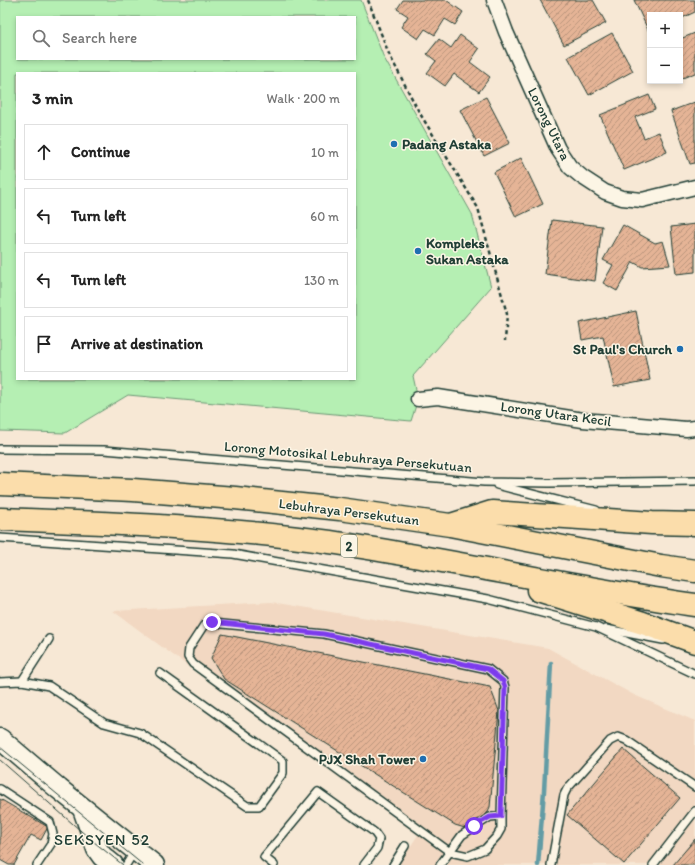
<!DOCTYPE html>
<html lang="en">
<head>
<meta charset="utf-8">
<style>
  :root { --surface:#fff; --page:#f2f2f2; --text:#222; --muted:#767676; --line:#e0e0e0 }
  body { margin:0; font-family:Itim,sans-serif; background:var(--page); color:var(--text) }
  .controls { position:absolute; right:12px; top:12px; display:grid; overflow:hidden; border-radius:0px; box-shadow:0 2px 6px #0003 }
  .controls button { width:36px; height:36px; display:grid; place-items:center; padding:0; border:0; border-bottom:1px solid var(--line); background:var(--surface); color:var(--text); font:20px sans-serif }
  .stop { position:absolute; width:12px; height:12px; margin:-9px; border:3px solid #7c3aed; border-radius:50%; background:#fff }
  .stop.end { background:#7c3aed; border-color:#fff; box-shadow:0 1px 4px #0008 }
  .list { margin:0; padding:0; list-style:none }
  h2 { display:flex; justify-content:space-between; align-items:center; height:52px; margin:0; padding:0 16px; font-size:17px }
  h2 small { font-size:13px; font-weight:400; color:var(--muted) }
  .list li { display:grid; grid-template-columns:26px 1fr auto; gap:12px; align-items:center; box-sizing:border-box; height:56px; margin:0 8px 8px; padding:0 8px; border:1px solid var(--line); border-radius:0px }
  .list b { display:block; font-size:15px; white-space:nowrap }
  .list em { font-size:13px; font-style:normal; color:var(--muted) }
  .icon { flex:none; width:22px; height:22px; fill:none; stroke:currentColor; stroke-width:2; stroke-linecap:round; stroke-linejoin:round }
  .map { position:relative; flex:none; width:695px; height:865px; overflow:hidden }
  .search { position:absolute; background:var(--surface); box-shadow:0 2px 6px #0003; left:16px; top:16px; width:340px; height:44px; display:flex; align-items:center; gap:10px; box-sizing:border-box; padding:0 14px; border-radius:0px; color:var(--muted); font-size:15px }
  .panel { position:absolute; background:var(--surface); box-shadow:0 2px 6px #0003; left:16px; top:72px; width:340px; height:308px; border-radius:0px }
  .map>svg:first-child { display:block }
  .built { fill:#f2d8c2 }
  .garden { fill:#b5efb3; stroke:#6a9674; fill-rule:evenodd }
  .lines { fill:none; stroke-linecap:round; stroke-linejoin:round }
  .stream { stroke:#639ca5; stroke-width:4.5 }
  .building { fill:url(#building-hatch); stroke:#1f3d34 }
  .lane-casing { stroke:#1f3d34; stroke-width:10 }
  .street-casing { stroke:#1f3d34; stroke-width:17 }
  .secondary-casing { stroke:#1f3d34; stroke-width:23 }
  .highway-casing { stroke:#1f3d34; stroke-width:25 }
  .path { stroke:#1f3d34; stroke-width:2.5; stroke-dasharray:4 3; stroke-linecap:butt }
  .lane { stroke:#fcf5e5; stroke-width:7 }
  .street { stroke:#fcf5e5; stroke-width:14 }
  .secondary { stroke:#fcf5e5; stroke-width:20 }
  .highway { stroke:#fbddab; stroke-width:22 }
  .tram { stroke:#1f3d34; stroke-width:1 }
  .route { stroke:#7c3aed; stroke-width:5 }
  .poi-dot { fill:#1f6fb2; stroke:#fcf5e5; stroke-width:1.5 }
  .labels { text-anchor:middle; dominant-baseline:central; stroke-width:3; stroke-linejoin:round; paint-order:stroke }
  .shield { fill:#fcf5e5; stroke:#617469; stroke-width:1 }
  .shield-label { font-size:13px; font-weight:bold; fill:#1f3d34 }
  .street-label { font-size:14px; fill:#1f3d34; stroke:#fcf5e5 }
  .poi-label { font-size:14px; font-weight:bold; fill:#1f3d34; stroke:#fcf5e5; text-anchor:start }
  .quarter-label { font-size:16px; letter-spacing:1px; fill:#1f3d34; stroke:#fcf5e5 }
</style>
</head>
<body>
<div class="map">
<svg width="695" height="865" viewBox="0 0 695 865">
  <defs>
    <pattern id="building-hatch" width="6" height="6" patternUnits="userSpaceOnUse"><rect width="6" height="6" fill="#e5b496"/><path d="M-1 1l2-2M0 6l6-6M5 7l2-2" fill="none" stroke="#b9947b"/></pattern>
  </defs>
  <rect width="100%" height="100%" fill="#f7e8d5"/>
  <filter id="ink" filterUnits="userSpaceOnUse"><feTurbulence type="fractalNoise" baseFrequency=".025" numOctaves="2"/><feDisplacementMap in="SourceGraphic" scale="8" xChannelSelector="R" yChannelSelector="G"/><feConvolveMatrix kernelMatrix="1 2 1 2 8 2 1 2 1" color-interpolation-filters="sRGB"/></filter>
  <g filter="url(#ink)">
    <polygon class="built" points="271,602 548,648 634,695 695,721 695,865 398,865 418,835 113,611"/>
    <path class="garden" d="M0,0H361L384,58L472,214L491,287L413,376L418,399L411,421L128,395L65,433L0,431ZM17,17H355V59H17ZM17,73H355V379H17Z"/>
    <g class="lines">
      <polyline class="stream" points="538,865 544,791 551,663"/>
    </g>
    <g class="building">
      <polygon points="403,0 446,0 463,12 455,25 445,19 435,35 425,29 418,39 401,27 408,16 397,9"/>
      <polygon points="540,0 593,0 606,23 564,45"/>
      <polygon points="634,0 695,0 695,12 680,19 680,15 650,15 650,32 649,32"/>
      <polygon points="612,33 633,71 589,95 568,57"/>
      <polygon points="695,33 695,73 680,79 680,39"/>
      <polygon points="460,35 479,49 470,62 490,77 479,92 454,74 445,86 427,73 436,61 427,54 439,39 451,48"/>
      <polygon points="649,95 655,109 635,117 644,138 659,132 667,152 624,170 600,115"/>
      <polygon points="486,97 510,143 484,156 460,110"/>
      <polygon points="695,102 695,163 690,164 671,111"/>
      <polygon points="521,158 543,204 516,217 494,172"/>
      <polygon points="552,220 602,226 595,281 545,274"/>
      <polygon points="695,224 695,272 676,274 671,227"/>
      <polygon points="623,225 655,243 663,241 670,265 642,267 633,262 617,291 603,283 613,265 603,260"/>
      <polygon points="636,311 650,380 614,387 603,336 582,340 579,323"/>
      <polygon points="222,634 490,687 499,711 490,807 478,832 455,825 224,679 211,658"/>
      <polygon points="623,749 680,798 624,864 567,815"/>
      <polygon points="0,799 48,827 41,840 31,835 14,865 9,865 0,860"/>
      <polygon points="695,839 695,865 673,865"/>
    </g>
    <g class="lines">
      <g class="lane-casing">
        <g id="lane">
          <polyline points="0,449 104,450 484,482 549,483 695,481"/>
          <polyline points="497,485 596,510"/>
          <polyline points="0,538 233,554 488,599 596,627 695,674"/>
          <polyline points="606,629 663,640"/>
          <polyline points="22,681 49,639"/>
          <polyline points="0,682 22,681 49,686 104,723 140,733 247,806 259,806 283,773 283,761 160,673"/>
          <polyline points="0,789 50,822 53,834 51,844 37,865"/>
          <polyline points="126,865 134,852"/>
          <polyline points="274,865 264,857 318,792 374,832 379,839 377,848 364,865"/>
          <polyline points="393,865 405,846"/>
          <polyline points="440,865 462,835 490,817 501,816 501,829 497,836 485,849 468,856 450,852 193,664 188,657 189,648 204,625 212,623 324,634 488,669 503,681 505,687 501,816"/>
          <polyline points="551,865 564,795 567,789 610,741 618,737 626,740 695,787"/>
          <polyline points="653,865 695,811"/>
        </g>
      </g>
      <g class="street-casing">
        <g id="street">
          <polyline points="494,0 506,32 558,149 570,167 582,177 605,192 622,198 642,200 695,187"/>
          <polyline points="418,399 438,397 583,420 686,429 695,428"/>
        </g>
      </g>
      <g class="secondary-casing">
        <g id="secondary">
          <polyline points="0,739 59,789 154,865"/>
          <polyline points="83,809 97,849 102,856 113,865"/>
        </g>
      </g>
      <g class="highway-casing">
        <g id="highway">
          <polyline points="0,484 133,490 235,498 340,509 450,525 661,566 695,571"/>
          <path d="M0,519C110,523 221,527 330,542C452,560 573,588 695,605"/>
          <polyline points="454,524 492,512 652,523 695,524"/>
          <polyline points="538,590 643,623 695,642"/>
        </g>
      </g>
      <polyline class="path" points="368,0 389,54 419,112 478,208 507,314 505,341"/>
      <use href="#lane" class="lane"/>
      <use href="#street" class="street"/>
      <use href="#secondary" class="secondary"/>
      <use href="#highway" class="highway"/>
      <g class="tram">
        <polyline points="0,747 143,865"/>
        <polyline points="0,760 89,838 123,865"/>
      </g>
    </g>
  </g>
  <g class="lines" filter="url(#ink)">
    <polyline class="route" points="212,622 324,634 488,669 503,681 505,687 501,816 490,817 474,826"/>
  </g>
  <g class="poi-dot">
    <circle cx="394" cy="144" r="4"/>
    <circle cx="418" cy="251" r="4"/>
    <circle cx="680" cy="349" r="4"/>
    <circle cx="423" cy="759" r="4"/>
  </g>
  <g class="labels">
    <rect class="shield" x="341" y="535" width="16" height="22" rx="3"/>
    <g class="shield-label">
      <text x="349" y="546">2</text>
    </g>
    <g class="street-label">
      <text transform="translate(549 124) rotate(64)">Lorong Utara</text>
      <text transform="translate(556 414) rotate(8)">Lorong Utara Kecil</text>
      <text transform="translate(348 457) rotate(5)">Lorong Motosikal Lebuhraya Persekutuan</text>
      <text transform="translate(349 512) rotate(7)">Lebuhraya Persekutuan</text>
    </g>
    <g class="poi-label">
      <text x="402" y="144">Padang Astaka</text>
      <text x="426" y="243">Kompleks<tspan x="426" dy="16">Sukan Astaka</tspan></text>
      <text x="672" y="349" text-anchor="end">St Paul's Church</text>
      <text x="415" y="759" text-anchor="end">PJX Shah Tower</text>
    </g>
    <g class="quarter-label">
      <text x="102" y="839">SEKSYEN 52</text>
    </g>
  </g>
</svg>
<div class="controls">
<button>+</button>
<button>−</button>
</div>
<div class="stop" style="left:474px;top:826px"></div>
<div class="stop end" style="left:212px;top:622px"></div>
<div class="search"><svg class="icon" aria-label="search" viewBox="0 0 24 24"><circle cx="10" cy="10" r="6"/><path d="M15 15l6 6"/></svg>Search here</div>
<section class="panel">
<h2>3 min<small>Walk · 200 m</small></h2>
<ul class="list">
<li><svg class="icon" aria-label="ahead" viewBox="0 0 24 24"><path d="M12 20V5M6 11l6-6 6 6"/></svg><div><b>Continue</b></div><em>10 m</em></li>
<li><svg class="icon" aria-label="left" viewBox="0 0 24 24"><path d="M17 20v-9H6M10 6l-5 5 5 5"/></svg><div><b>Turn left</b></div><em>60 m</em></li>
<li><svg class="icon" aria-label="left" viewBox="0 0 24 24"><path d="M17 20v-9H6M10 6l-5 5 5 5"/></svg><div><b>Turn left</b></div><em>130 m</em></li>
<li><svg class="icon" aria-label="arrive" viewBox="0 0 24 24"><path d="M6 21V4h12l-3 4 3 4H6"/></svg><div><b>Arrive at destination</b></div></li>
</ul>
</section>
</div>
</body>
</html>
